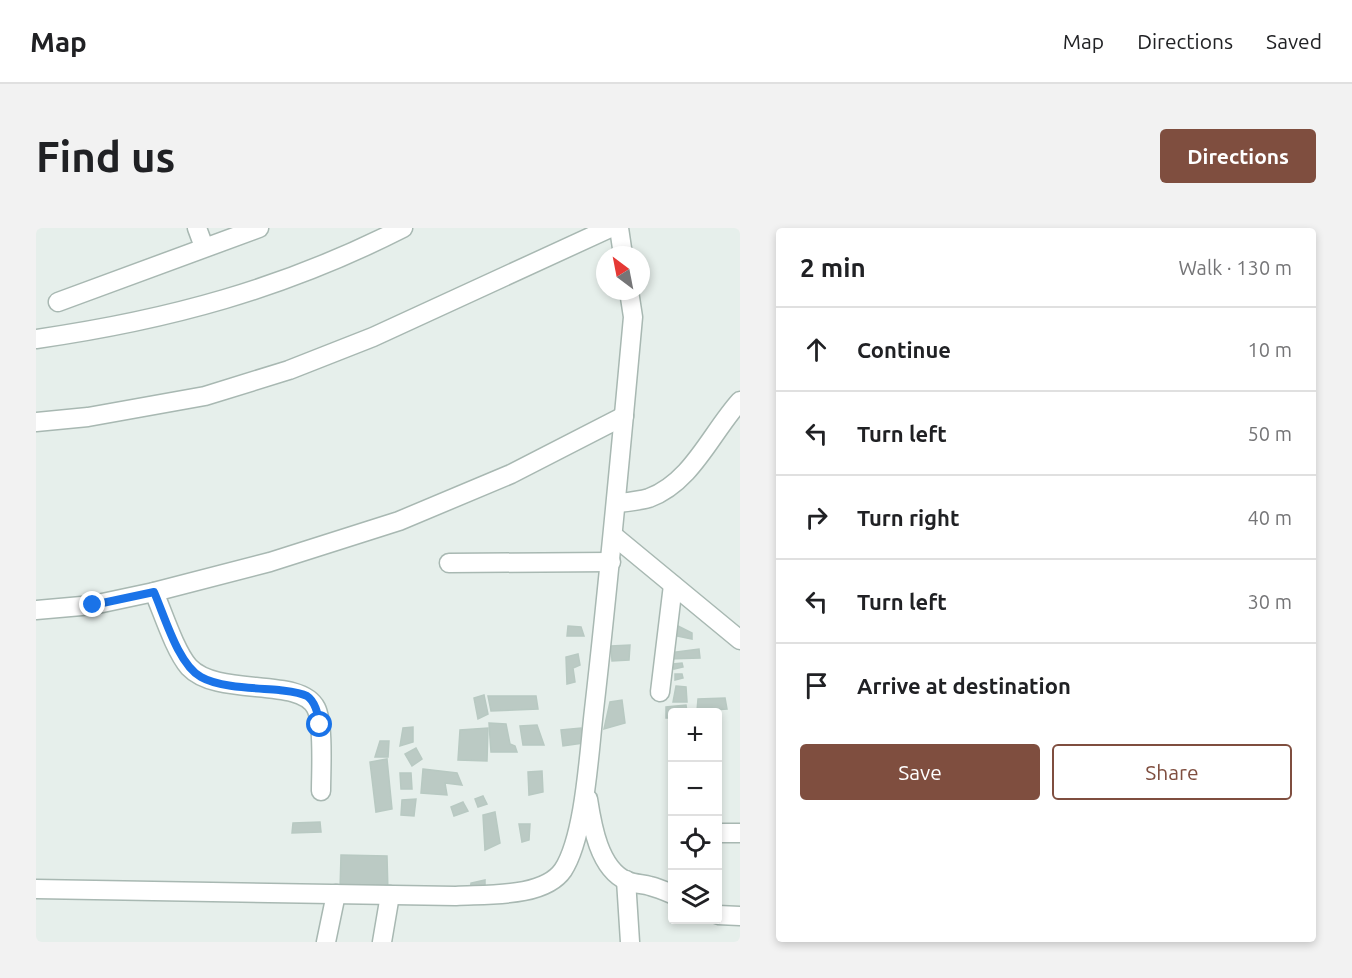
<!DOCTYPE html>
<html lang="en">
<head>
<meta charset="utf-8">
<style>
  :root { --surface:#fff; --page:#f2f2f2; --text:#202124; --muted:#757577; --line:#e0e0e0; --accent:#7f4e3f }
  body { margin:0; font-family:Ubuntu,sans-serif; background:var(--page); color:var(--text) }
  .controls { position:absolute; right:18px; bottom:18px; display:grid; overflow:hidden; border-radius:6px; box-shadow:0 3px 9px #0003 }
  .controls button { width:54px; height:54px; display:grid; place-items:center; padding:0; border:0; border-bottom:2px solid var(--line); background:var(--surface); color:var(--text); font:30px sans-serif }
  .compass { position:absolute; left:560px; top:18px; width:54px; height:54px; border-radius:50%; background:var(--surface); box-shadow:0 3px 9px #0003; rotate:328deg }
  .stop { position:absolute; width:18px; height:18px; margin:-14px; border:4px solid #1a73e8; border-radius:50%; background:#fff }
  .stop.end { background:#1a73e8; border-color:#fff; box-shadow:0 2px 6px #0008 }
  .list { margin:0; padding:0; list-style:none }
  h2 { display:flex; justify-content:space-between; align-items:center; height:78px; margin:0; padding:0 24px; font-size:26px }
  h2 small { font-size:20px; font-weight:400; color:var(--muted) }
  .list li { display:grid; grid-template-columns:39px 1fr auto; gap:18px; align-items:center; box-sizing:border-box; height:84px; padding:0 24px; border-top:2px solid var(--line) }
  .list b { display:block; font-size:22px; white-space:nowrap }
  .list em { font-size:20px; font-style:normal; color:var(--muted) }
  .actions { display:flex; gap:12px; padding:18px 24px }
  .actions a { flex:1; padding:14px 0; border:2px solid var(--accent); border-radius:6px; text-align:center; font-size:21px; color:var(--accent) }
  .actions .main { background:var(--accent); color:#fff }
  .icon { flex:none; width:33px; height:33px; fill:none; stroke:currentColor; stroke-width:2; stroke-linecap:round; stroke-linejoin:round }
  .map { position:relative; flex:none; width:704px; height:714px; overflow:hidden; border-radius:6px }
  header { display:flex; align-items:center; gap:36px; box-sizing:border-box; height:84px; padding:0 30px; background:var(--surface); border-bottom:2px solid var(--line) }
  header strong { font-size:28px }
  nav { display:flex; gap:33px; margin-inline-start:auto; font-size:21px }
  .intro { display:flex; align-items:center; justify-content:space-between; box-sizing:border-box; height:144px; padding:0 36px }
  h1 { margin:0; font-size:42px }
  .button { padding:15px 27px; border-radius:6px; background:var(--accent); color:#fff; font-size:21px; font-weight:700 }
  main { display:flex; gap:36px; padding:0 36px }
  aside { flex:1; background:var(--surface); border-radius:6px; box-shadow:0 3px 9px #0003 }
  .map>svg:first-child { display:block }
  .building { fill:#bbcac4; stroke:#b8c9c2; stroke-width:1.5 }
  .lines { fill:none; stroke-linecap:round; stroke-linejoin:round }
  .minor-casing { stroke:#a8b8b2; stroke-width:21 }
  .minor { stroke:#fff; stroke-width:18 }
  .route { stroke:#1a73e8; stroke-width:8 }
</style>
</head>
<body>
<header>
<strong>Map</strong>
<nav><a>Map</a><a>Directions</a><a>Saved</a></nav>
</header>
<div class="intro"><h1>Find us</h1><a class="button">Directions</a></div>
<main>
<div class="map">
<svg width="704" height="714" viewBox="0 0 704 714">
  <rect width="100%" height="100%" fill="#e6efeb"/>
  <g class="building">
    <polygon points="640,397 656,405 656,411 636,407"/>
    <polygon points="532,398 545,399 548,408 531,408"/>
    <polygon points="594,417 593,432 576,433 575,418"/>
    <polygon points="663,421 664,430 632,431 633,425"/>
    <polygon points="542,426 544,437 537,440 539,454 531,456 530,429"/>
    <polygon points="646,435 647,439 638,441 637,436"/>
    <polygon points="639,446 646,446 647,450 639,452"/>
    <polygon points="640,458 650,459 651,474 637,474"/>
    <polygon points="448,467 452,486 442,491 438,470"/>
    <polygon points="452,468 500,468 502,481 455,483"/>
    <polygon points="689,470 691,481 661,483 662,471"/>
    <polygon points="586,472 589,495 568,501 574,474"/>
    <polygon points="650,477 651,484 636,484 636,490 630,490 630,479"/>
    <polygon points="453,495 470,496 474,516 479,518 481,524 455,524"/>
    <polygon points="501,497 508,517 487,517 484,498"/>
    <polygon points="377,499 377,514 364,518 367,500"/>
    <polygon points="452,500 451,533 422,532 424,502"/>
    <polygon points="545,500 547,515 527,518 525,502"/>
    <polygon points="344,513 353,513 352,529 339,529"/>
    <polygon points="380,520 386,531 376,538 369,526"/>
    <polygon points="351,531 356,581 340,584 334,534"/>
    <polygon points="387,541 421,545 426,557 409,555 411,567 385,565"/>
    <polygon points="506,543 507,564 493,567 492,544"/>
    <polygon points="364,545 375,545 376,561 365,561"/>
    <polygon points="447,568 451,576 442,579 439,571"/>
    <polygon points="380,571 378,588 365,587 366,572"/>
    <polygon points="427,574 432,583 418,588 415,579"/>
    <polygon points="459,584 464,615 449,622 447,587"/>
    <polygon points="284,594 285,604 256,605 257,595"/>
    <polygon points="483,596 494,596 493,612 486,614"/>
    <polygon points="305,627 351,628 352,664 304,662"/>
    <polygon points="449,652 449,663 434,663 435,655"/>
  </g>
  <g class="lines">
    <g class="minor-casing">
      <g id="minor">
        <polyline points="161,0 168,19"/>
        <polyline points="583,0 587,27"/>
        <polyline points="22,74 223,0"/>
        <path d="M0,111C132,92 247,61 367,0"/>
        <polyline points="0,194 52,189 169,168 253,142 337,109 574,0"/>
        <path d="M581,275C591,274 603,273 613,270C656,254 675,205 704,173"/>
        <polyline points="578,308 704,412"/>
        <polyline points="413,335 575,334"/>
        <path d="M118,364C127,385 139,423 153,439C182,470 264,448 280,480C288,496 285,543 285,563"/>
        <polyline points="0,382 57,377 118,364 234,334 363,293 475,246 588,188"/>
        <polyline points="624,464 637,357"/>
        <path d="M552,571C556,597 563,641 591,653C598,656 607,656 614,658C622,660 629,663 636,666"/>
        <polyline points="682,605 704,605"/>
        <polyline points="590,652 594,714"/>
        <path d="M0,661L420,668C450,666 508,670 527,642C549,608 553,524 558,482C573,351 585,221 597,89L593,63"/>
        <polyline points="682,687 704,688"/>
        <polyline points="290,714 300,666"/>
        <polyline points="346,714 354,667"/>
      </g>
    </g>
    <use href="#minor" class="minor"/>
  </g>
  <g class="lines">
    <path class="route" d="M57,377L118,364C129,389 142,436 165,449C184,460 222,460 243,462C251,463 264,464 271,468C280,474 282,488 284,497"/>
  </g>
</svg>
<div class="controls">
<button>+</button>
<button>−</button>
<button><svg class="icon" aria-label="locate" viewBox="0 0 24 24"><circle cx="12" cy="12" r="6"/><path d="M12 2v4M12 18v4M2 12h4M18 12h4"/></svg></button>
<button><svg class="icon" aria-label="layers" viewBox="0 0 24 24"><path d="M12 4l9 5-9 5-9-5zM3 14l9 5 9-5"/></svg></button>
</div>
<svg class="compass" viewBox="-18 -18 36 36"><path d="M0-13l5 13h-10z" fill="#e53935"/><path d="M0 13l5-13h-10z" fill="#757577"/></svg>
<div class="stop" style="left:284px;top:497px"></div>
<div class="stop end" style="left:57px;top:377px"></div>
</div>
<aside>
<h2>2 min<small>Walk · 130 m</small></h2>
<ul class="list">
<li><svg class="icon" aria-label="ahead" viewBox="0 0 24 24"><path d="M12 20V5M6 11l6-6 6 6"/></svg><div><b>Continue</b></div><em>10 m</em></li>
<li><svg class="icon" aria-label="left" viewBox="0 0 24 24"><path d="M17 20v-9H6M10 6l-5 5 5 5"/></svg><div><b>Turn left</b></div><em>50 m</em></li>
<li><svg class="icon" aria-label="right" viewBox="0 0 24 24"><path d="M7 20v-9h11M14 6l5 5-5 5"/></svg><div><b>Turn right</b></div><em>40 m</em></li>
<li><svg class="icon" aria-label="left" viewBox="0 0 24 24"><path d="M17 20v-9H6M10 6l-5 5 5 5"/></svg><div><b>Turn left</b></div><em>30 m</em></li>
<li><svg class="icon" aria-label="arrive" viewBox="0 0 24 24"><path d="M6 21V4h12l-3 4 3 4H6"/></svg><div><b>Arrive at destination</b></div></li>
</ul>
<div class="actions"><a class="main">Save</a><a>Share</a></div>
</aside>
</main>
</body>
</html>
